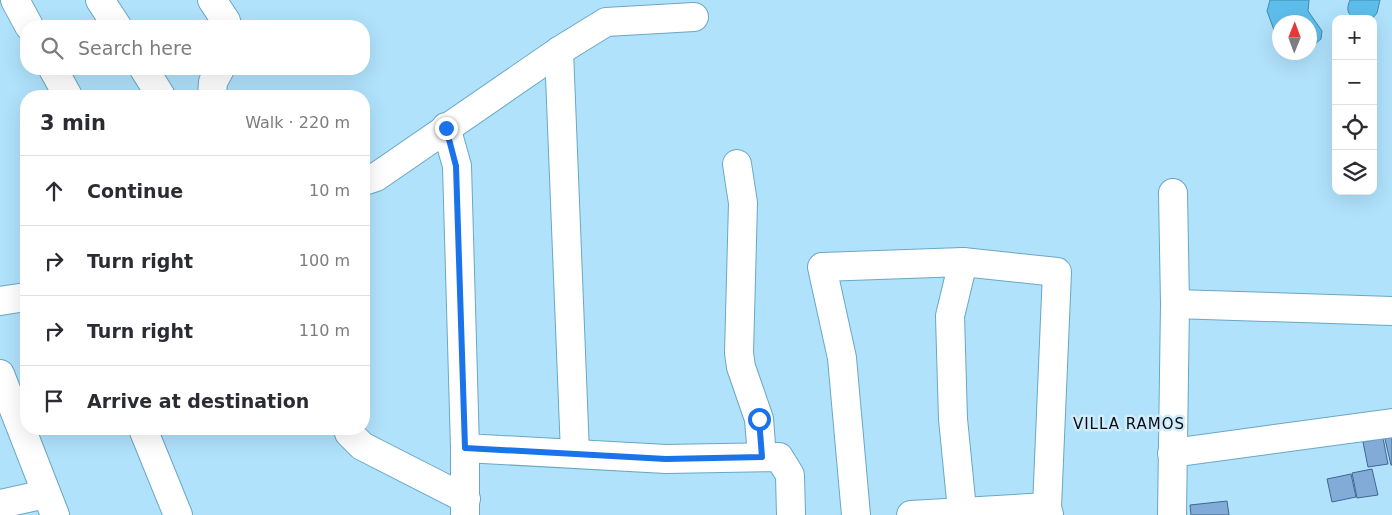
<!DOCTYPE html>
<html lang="en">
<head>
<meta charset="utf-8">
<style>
  :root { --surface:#fff; --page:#f7f7f7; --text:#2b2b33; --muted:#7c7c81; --line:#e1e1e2 }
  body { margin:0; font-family:"DejaVu Sans",sans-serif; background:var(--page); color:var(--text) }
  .controls { position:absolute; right:15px; top:15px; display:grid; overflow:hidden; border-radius:10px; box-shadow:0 5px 20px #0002 }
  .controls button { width:45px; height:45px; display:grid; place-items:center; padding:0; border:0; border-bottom:1px solid var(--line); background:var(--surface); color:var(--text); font:25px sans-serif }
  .compass { position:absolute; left:1272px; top:15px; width:45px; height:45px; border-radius:50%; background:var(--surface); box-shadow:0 5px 20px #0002; rotate:1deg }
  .stop { position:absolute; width:15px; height:15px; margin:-11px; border:4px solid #1a73e8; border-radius:50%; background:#fff }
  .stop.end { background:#1a73e8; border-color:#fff; box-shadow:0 1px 5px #0008 }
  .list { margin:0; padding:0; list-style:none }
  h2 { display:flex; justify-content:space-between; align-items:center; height:65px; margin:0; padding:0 20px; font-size:21px }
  h2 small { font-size:16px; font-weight:400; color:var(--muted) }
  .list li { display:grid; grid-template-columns:32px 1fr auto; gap:15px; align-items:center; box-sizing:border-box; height:70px; padding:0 20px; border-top:1px solid var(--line) }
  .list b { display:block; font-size:19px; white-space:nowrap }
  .list em { font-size:16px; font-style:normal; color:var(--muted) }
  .icon { flex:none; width:28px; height:28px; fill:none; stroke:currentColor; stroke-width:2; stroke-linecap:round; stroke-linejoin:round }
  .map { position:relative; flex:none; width:1392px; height:515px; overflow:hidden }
  .search { position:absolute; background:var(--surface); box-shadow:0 5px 20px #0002; left:20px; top:20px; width:350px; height:55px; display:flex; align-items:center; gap:12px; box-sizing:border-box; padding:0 18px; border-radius:20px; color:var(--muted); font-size:19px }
  .panel { position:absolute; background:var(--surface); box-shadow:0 5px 20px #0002; left:20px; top:90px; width:350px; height:345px; border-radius:20px }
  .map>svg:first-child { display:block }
  .water { fill:#5ebeeb; stroke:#428aad }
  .building { fill:#82abd7; stroke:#406790 }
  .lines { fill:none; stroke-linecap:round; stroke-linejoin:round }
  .minor-casing { stroke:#69a7c6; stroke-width:30 }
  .minor { stroke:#fff; stroke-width:28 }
  .route { stroke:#1a73e8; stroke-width:6 }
  .labels { text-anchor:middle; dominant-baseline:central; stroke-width:5; stroke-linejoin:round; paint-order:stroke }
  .neighbourhood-label { font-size:15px; letter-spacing:1px; fill:#000f1b; stroke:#d2ebf8 }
</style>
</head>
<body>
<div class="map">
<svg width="1392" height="515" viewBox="0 0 1392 515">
  <rect width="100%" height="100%" fill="#b0e2fc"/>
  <g class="water">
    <polygon points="1270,0 1309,0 1308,11 1322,31 1321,39 1310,48 1310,22 1280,22 1279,42 1278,41 1267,11"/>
    <path d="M1350,0H1380L1377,13L1372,19C1358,19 1342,19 1350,0Z"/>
  </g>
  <g class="building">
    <polygon points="1392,437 1392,465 1391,465 1385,439"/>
    <polygon points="1383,438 1388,464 1368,467 1363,442"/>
    <polygon points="1372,469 1378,495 1357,498 1352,473"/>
    <polygon points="1351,474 1356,497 1332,502 1327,479"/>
    <polygon points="1227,501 1229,515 1191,515 1190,505"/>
  </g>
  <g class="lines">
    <g class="minor-casing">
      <g id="minor">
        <polyline points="15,0 29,26"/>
        <polyline points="100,0 117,26"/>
        <polyline points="212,0 226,21 227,26"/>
        <polyline points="559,51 575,453"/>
        <polyline points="53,69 68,96"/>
        <polyline points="144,69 161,96"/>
        <polyline points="212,96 213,82 220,69"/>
        <polyline points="446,127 457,166 465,448 666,459 779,457 790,475 791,515"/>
        <polyline points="737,164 743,203 739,353 741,367 759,419 762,457"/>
        <polyline points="364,181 376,177 559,51 606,22 694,17"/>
        <polyline points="0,301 26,297"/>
        <polyline points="1175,304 1392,311"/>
        <polyline points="0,374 55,515"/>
        <polyline points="143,429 178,515"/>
        <polyline points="348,429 349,433 362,446 466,499"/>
        <polyline points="465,448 465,514"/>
        <polyline points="1172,453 1392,423"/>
        <polyline points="0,504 46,494"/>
        <polyline points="962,510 953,419 950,316 963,262"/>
        <polyline points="856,515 842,358 822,267 963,262 1057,272 1047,507 1049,515"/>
        <polyline points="911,515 1047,507"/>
        <polyline points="1172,515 1175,304 1173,193"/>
      </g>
    </g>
    <use href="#minor" class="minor"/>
  </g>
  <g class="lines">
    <polyline class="route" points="446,128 456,166 465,448 666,459 762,457 759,419"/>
  </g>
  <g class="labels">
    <g class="neighbourhood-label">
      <text x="1129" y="424">VILLA RAMOS</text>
    </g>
  </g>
</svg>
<div class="controls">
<button>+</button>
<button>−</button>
<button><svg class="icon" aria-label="locate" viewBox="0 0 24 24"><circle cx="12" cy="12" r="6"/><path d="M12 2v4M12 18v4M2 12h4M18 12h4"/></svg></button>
<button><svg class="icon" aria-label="layers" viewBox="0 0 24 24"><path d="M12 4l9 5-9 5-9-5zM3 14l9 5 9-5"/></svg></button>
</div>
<svg class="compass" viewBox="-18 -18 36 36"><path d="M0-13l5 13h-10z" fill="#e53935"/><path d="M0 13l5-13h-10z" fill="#7c7c81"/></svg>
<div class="stop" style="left:759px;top:419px"></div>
<div class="stop end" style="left:446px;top:128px"></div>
<div class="search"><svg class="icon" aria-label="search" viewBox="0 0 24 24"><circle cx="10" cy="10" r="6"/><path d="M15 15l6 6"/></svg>Search here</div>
<section class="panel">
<h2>3 min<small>Walk · 220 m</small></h2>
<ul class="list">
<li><svg class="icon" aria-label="ahead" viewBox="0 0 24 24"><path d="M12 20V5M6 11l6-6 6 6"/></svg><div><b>Continue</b></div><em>10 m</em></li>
<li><svg class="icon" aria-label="right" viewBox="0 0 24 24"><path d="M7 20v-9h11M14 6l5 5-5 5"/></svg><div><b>Turn right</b></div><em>100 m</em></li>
<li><svg class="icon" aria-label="right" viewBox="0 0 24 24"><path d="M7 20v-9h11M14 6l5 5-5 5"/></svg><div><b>Turn right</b></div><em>110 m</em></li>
<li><svg class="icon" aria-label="arrive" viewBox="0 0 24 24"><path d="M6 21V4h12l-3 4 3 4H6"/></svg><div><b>Arrive at destination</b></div></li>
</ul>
</section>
</div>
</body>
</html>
